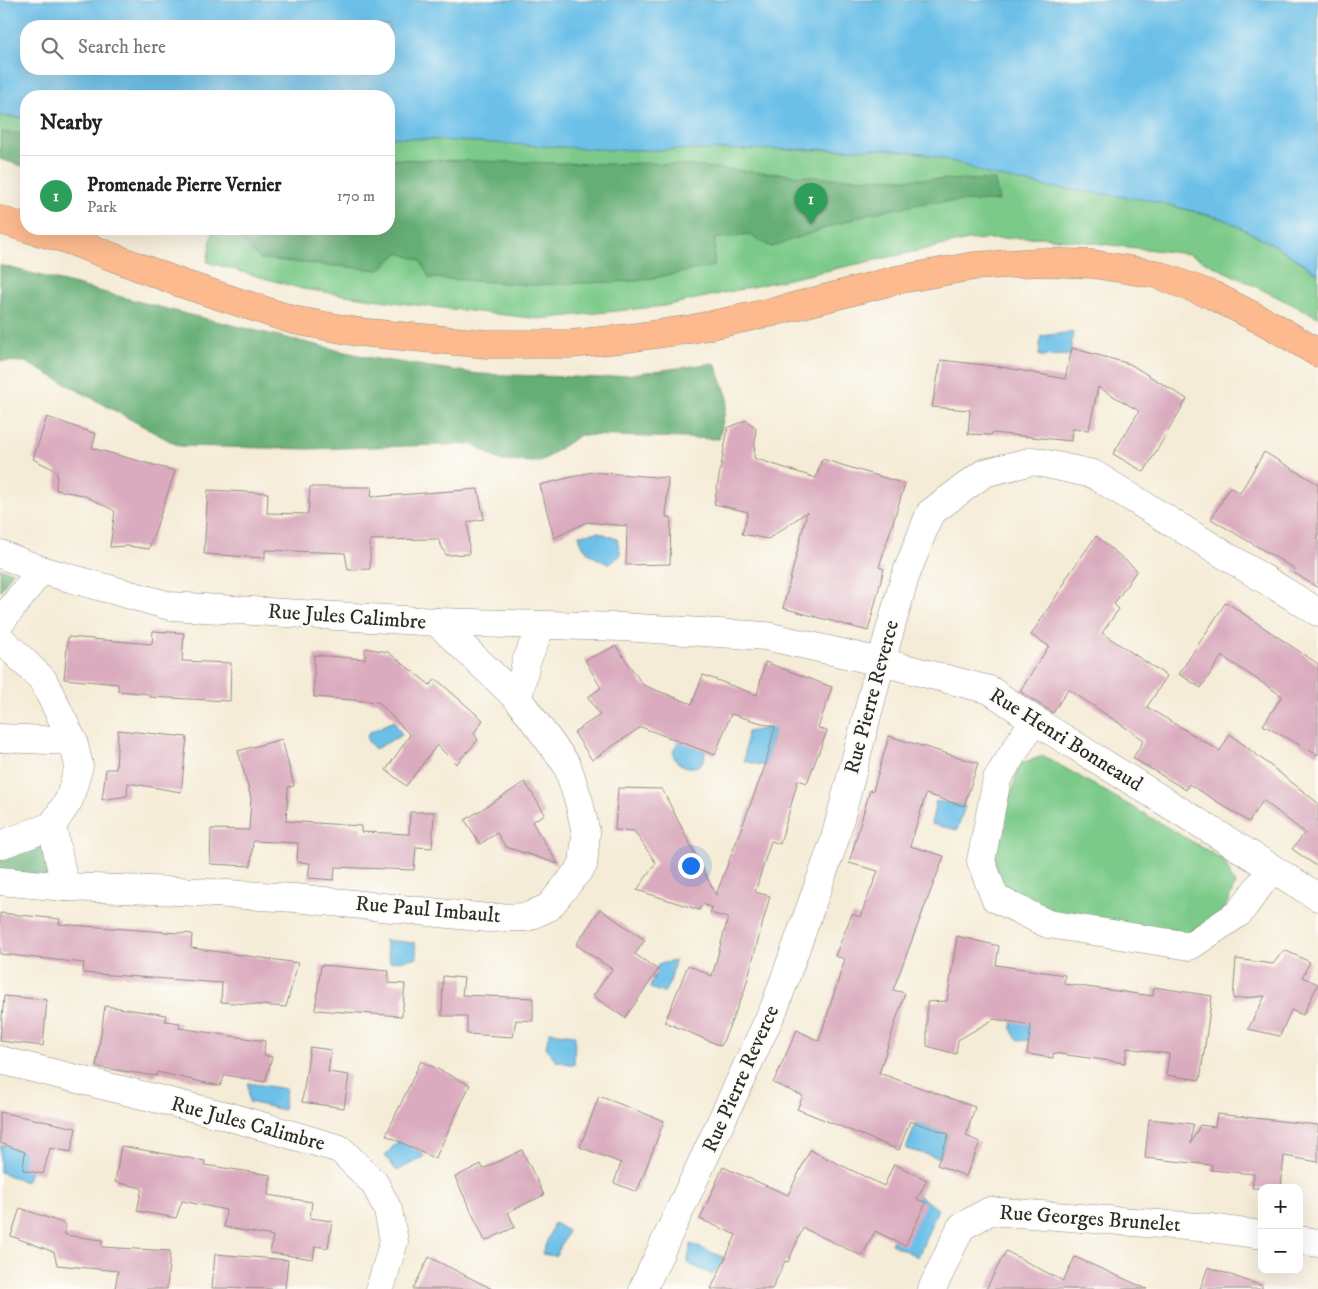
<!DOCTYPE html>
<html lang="en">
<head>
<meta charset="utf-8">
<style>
  :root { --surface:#fff; --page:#f6f6f6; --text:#222; --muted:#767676; --line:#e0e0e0; --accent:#b45309 }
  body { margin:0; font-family:"IM FELL DW Pica",serif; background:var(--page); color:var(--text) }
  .controls { position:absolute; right:15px; bottom:15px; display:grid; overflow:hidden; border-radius:10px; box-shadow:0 5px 20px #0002 }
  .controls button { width:45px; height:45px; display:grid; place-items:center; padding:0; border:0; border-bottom:1px solid var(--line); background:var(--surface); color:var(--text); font:25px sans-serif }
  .you { position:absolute; left:690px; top:865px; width:18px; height:18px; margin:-12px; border:4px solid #fff; border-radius:50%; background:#1a73e8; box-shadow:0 0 0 8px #1a73e833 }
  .badge { display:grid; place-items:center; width:32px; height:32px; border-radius:50%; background:var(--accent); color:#fff; font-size:16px; font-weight:700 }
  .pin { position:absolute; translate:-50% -41px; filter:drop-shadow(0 1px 2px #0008) }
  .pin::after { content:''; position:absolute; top:26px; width:18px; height:15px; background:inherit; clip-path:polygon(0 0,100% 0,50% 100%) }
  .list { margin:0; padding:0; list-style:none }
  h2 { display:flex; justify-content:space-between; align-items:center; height:65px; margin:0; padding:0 20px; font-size:21px }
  h2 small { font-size:16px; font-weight:400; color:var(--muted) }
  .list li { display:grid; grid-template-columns:32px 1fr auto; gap:15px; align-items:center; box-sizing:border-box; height:80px; padding:0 20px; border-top:1px solid var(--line) }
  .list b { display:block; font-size:19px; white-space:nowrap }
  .list p { margin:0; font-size:16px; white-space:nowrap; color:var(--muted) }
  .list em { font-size:16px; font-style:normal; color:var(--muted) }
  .icon { flex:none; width:28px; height:28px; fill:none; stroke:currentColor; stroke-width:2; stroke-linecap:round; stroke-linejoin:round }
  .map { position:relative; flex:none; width:1318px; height:1289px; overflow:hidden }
  .search { position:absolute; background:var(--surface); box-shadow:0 5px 20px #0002; left:20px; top:20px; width:375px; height:55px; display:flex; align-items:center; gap:12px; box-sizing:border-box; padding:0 18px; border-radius:20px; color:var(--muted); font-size:19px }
  .panel { position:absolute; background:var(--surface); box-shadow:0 5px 20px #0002; left:20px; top:90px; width:375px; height:145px; border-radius:20px }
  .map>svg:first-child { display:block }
  .green { fill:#7cca89; stroke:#547a5a }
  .forest { fill:#65ae75; stroke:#486c50 }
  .water { fill:#6cc0e8; stroke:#4c768a; fill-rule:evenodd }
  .building { fill:#daabbe }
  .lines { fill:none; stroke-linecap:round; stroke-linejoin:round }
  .minor-casing { stroke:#908c81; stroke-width:29 }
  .major-casing { stroke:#908c81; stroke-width:29 }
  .minor { stroke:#fff; stroke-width:28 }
  .major { stroke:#fcba8e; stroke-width:28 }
  .labels { text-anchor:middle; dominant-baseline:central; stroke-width:5; stroke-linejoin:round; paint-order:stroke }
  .street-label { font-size:21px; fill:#2b2b2b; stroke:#fdfcf7 }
</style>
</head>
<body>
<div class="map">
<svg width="1318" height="1289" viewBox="0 0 1318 1289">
  <rect width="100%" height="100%" fill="#fdfcf7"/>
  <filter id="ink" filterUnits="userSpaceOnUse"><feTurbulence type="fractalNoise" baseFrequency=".02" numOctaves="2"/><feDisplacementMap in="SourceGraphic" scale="10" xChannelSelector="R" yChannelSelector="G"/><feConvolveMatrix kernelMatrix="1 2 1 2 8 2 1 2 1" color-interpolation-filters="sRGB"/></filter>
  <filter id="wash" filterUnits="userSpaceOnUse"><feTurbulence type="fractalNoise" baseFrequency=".0096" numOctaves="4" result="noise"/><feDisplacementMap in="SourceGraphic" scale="20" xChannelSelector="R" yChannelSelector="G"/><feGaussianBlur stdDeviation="1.12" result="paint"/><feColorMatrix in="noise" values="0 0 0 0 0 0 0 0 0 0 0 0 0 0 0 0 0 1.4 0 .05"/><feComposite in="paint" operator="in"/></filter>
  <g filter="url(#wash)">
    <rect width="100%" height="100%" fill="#f5ecd7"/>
    <g class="green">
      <polygon points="0,116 26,118 26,167 0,159"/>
      <polygon points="389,137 795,150 887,149 921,153 955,162 1153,201 1224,219 1274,245 1318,273 1318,317 1189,254 1041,237 968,240 664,306 540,319 408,304 303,289 207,262 213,229 389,229"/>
      <polygon points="1044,756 1224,860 1235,885 1221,917 1189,932 1064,916 1000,885 993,853 1020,763"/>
    </g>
    <g class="forest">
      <polygon points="0,132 26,134 26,167 0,159"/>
      <polygon points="389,159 602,164 654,163 829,178 995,180 999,201 930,202 867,214 771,247 748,234 715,239 714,266 638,281 534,285 429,278 420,260 398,253 379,270 260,259 230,229 389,229"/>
      <polygon points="0,265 190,315 371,358 479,374 602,378 715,363 728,398 719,439 580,435 540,462 501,461 472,444 308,449 179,446 26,362 0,361"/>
      <polygon points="0,568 13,572 0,591"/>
      <polygon points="46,833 57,886 0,879 0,849"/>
    </g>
    <g class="water">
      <path d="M0,0H1318V273L1274,245L1224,219L1153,201L1043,186L990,175L955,162L921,153L887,149L613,150L389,137V96H26V118L0,116ZM26,26H389V69H26Z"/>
      <polygon points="1073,332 1070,355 1039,356 1041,336"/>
      <path d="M598,532L617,539L621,555L609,564C594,558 582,552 579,535Z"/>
      <polygon points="394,721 402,735 375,749 367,740 368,733"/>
      <polygon points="775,727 765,766 744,761 747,732"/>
      <path d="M682,739L704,746C713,784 651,764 682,739Z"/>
      <polygon points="936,801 965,806 957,830 931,824"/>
      <polygon points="385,940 415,943 417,958 390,962"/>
      <polygon points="675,961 670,982 664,993 650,988 658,964"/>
      <path d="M1015,1019H1035L1029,1040L1021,1041C1012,1036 1009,1027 1015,1019Z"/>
      <polygon points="549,1032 575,1035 574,1065 556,1061 546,1047"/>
      <polygon points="248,1083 286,1089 283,1110 249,1102"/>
      <polygon points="916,1123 949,1134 939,1158 906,1149"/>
      <polygon points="23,1140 36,1159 26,1182 0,1172 0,1146"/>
      <polygon points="397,1142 415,1143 424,1157 397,1171 385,1156"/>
      <polygon points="916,1194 938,1209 918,1257 891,1244"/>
      <polygon points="554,1223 568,1231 556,1256 542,1254"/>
      <polygon points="691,1244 725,1258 712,1275 687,1263"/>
    </g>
    <g id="blocks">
      <g class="building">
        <polygon points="1072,348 1130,364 1187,399 1144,472 1113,454 1139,411 1098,387 1089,430 1072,429 1071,441 992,433 991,435 968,434 970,410 932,407 941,360 1002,367 1065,379"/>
        <polygon points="47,417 96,434 92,448 175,471 149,549 128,546 110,547 115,511 83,495 56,490 57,471 33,459"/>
        <polygon points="746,420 756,428 754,458 816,478 822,459 905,484 879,567 884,569 868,631 783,608 807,512 768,539 742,534 748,512 714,504 728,428"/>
        <polygon points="1264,452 1318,484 1318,588 1293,572 1295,569 1211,519 1230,487 1240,493"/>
        <polygon points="592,472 668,478 666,517 671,517 670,564 626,565 627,526 587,522 554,538 540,485"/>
        <polygon points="310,487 372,487 371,497 478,489 484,519 468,522 469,554 446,555 438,539 370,540 370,569 348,570 345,553 265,550 265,558 204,554 208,490 268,493 267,513 308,514"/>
        <polygon points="1096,536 1137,570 1114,604 1119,609 1102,633 1167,676 1147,707 1220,751 1230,734 1318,803 1318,867 1292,849 1305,833 1263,800 1249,822 1189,784 1186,790 1133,758 1144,740 1068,689 1053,713 1020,691 1049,646 1031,635 1066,581 1065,580"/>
        <polygon points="1226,602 1318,664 1318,755 1263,725 1282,696 1222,656 1201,688 1179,674"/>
        <polygon points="153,631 184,633 182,661 231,663 230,701 149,697 149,694 118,691 118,684 64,679 68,637 152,644"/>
        <polygon points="616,646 643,685 692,704 703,675 757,695 765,662 832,687 818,728 827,731 807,783 798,780 780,844 771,841 755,892 770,896 744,992 721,1046 665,1022 688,965 712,976 728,918 710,913 712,908 703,904 699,910 637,890 656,863 634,831 615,830 618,788 662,789 716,895 765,766 775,727 731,714 715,755 641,727 592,760 574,732 600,715 588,697 601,688 585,660"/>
        <polygon points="365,648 388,652 430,685 436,679 483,720 474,733 478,740 456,764 437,745 406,786 386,770 410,735 378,702 314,697 314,655 365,659"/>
        <polygon points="118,730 187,737 181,792 128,783 127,796 102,800 106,769 116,769"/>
        <polygon points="889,736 978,763 964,806 926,794 910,846 944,856 893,990 905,993 879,1073 975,1107 966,1136 980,1142 966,1176 937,1165 949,1134 910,1121 899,1150 797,1109 803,1096 773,1083 797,1030 819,1041 845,959 835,956 852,914 860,917 878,871 849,863 870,790 873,791"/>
        <polygon points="282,739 294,786 288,787 286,821 361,826 361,832 409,834 410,812 434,812 432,848 416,847 414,870 335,867 334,880 308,878 310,863 297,862 298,843 253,841 251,866 210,864 211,829 249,830 251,798 238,751"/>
        <polygon points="525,782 545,814 532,822 558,864 506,847 497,833 480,844 465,820"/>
        <polygon points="600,909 645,940 635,954 658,970 625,1018 593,996 612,969 576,945"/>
        <polygon points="0,913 60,919 59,924 192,934 191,948 298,963 286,1007 221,1002 222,983 83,973 84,963 0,954"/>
        <polygon points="957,936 999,946 996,965 1065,975 1064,984 1153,996 1154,987 1212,996 1200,1080 1166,1075 1169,1054 1127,1048 1125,1063 1053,1053 1053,1058 1027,1054 1031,1025 994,1019 958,1040 956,1054 927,1046 927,1002 947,1001"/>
        <polygon points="1284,950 1310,962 1302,977 1318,984 1303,1015 1291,1010 1280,1036 1248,1029 1265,996 1233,999 1236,959 1273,964"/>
        <polygon points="321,965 389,971 388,983 405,984 402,1016 315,1010"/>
        <polygon points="443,976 464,978 462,995 533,998 533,1021 516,1020 513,1037 467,1034 467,1016 442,1016"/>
        <polygon points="4,996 47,1000 43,1046 0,1041"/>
        <polygon points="105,1006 166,1015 165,1021 180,1023 179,1028 265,1041 264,1055 272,1057 265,1082 225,1075 220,1086 157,1072 156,1076 96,1067"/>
        <polygon points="310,1047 331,1050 328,1072 349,1075 344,1108 302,1102"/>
        <polygon points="421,1061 470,1085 435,1159 386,1135"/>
        <polygon points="599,1096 664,1121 637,1192 614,1183 621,1163 580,1147"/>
        <polygon points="0,1112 76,1128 71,1152 50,1148 43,1174 23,1170 25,1152 0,1143"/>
        <polygon points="1217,1114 1318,1125 1318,1162 1284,1156 1281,1188 1252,1188 1254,1174 1211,1170 1212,1165 1145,1158 1149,1119 1193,1124 1191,1143 1200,1125 1215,1127"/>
        <polygon points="121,1146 205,1161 204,1165 271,1175 268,1195 312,1202 310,1218 332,1221 328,1248 315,1246 313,1259 270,1253 273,1236 224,1227 226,1210 182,1201 176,1218 137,1211 142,1188 115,1182"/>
        <polygon points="522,1150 544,1195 508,1212 515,1227 485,1241 455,1177 481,1164 483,1169"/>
        <polygon points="810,1150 884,1186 894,1164 927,1180 917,1199 926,1203 905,1246 875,1231 862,1256 803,1228 788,1262 785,1261 772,1289 711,1289 736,1235 700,1219 723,1167 788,1195"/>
        <polygon points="20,1208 65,1224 65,1235 102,1240 102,1247 170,1251 167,1289 115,1289 118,1271 57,1265 54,1252 11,1236"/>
        <polygon points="1006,1251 1063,1281 1075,1257 1147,1289 986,1289"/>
        <polygon points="215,1254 288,1260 285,1289 212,1288"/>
        <polygon points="429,1257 492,1289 413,1289"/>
        <polygon points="1208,1267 1262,1286 1262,1289 1200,1289"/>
      </g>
    </g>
  </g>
  <g filter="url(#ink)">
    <use href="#blocks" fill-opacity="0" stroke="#908c81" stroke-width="1"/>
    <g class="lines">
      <g class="minor-casing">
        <g id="minor">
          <polyline points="0,554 41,570 170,606 437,622 622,627 766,636 881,662 990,690 1034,720 1318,897"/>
          <polyline points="0,623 41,570"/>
          <polyline points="0,638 43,680 73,741 79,766 69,800 52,826 0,845"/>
          <polyline points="518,699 526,662 541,626"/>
          <polyline points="1034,720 997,779 981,861 995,898 1048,924 1190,946 1239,913 1272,869"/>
          <polyline points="0,738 73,741"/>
          <polyline points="52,826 65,887"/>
          <polyline points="0,881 65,887 179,891 295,898 488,918 527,917 549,907 583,865 586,833 579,802 567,765 518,699 437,622"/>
          <polyline points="0,1060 227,1116 340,1149 375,1184 388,1210 394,1241 380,1289"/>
          <polyline points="1299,1240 1318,1243"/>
          <polyline points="643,1289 775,1006 834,842 881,662 905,577 930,513 984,473 1033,461 1093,474 1318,612"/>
          <polyline points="932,1289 961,1227 990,1211 1211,1228 1262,1235"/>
        </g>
      </g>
      <g class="major-casing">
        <g id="major">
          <polyline points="0,220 26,228"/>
          <polyline points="30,229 66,239 183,284 293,320 358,332 487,344 571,344 629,338 692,329 773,312 896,280 974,266 1040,262 1093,264 1155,274 1212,295 1273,326 1318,353"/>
        </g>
      </g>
      <use href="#minor" class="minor"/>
      <use href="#major" class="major"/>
    </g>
  </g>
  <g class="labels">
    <g class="street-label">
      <text transform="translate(347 617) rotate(4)">Rue Jules Calimbre</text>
      <text transform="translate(872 697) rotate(-75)">Rue Pierre Reverce</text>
      <text transform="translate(1066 740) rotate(32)">Rue Henri Bonneaud</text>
      <text transform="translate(428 910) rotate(5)">Rue Paul Imbault</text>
      <text transform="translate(741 1079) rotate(-66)">Rue Pierre Reverce</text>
      <text transform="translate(248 1124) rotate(15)">Rue Jules Calimbre</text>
      <text transform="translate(1090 1219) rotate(4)">Rue Georges Brunelet</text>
    </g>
  </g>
</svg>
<div class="controls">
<button>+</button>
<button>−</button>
</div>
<div class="you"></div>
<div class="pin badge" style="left:811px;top:224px;background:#2e9e5b">1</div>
<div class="search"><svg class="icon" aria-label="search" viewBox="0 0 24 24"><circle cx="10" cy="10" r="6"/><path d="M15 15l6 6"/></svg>Search here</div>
<section class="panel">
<h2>Nearby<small></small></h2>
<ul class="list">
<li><span class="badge" style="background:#2e9e5b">1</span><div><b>Promenade Pierre Vernier</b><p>Park</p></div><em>170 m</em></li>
</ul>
</section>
</div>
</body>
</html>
